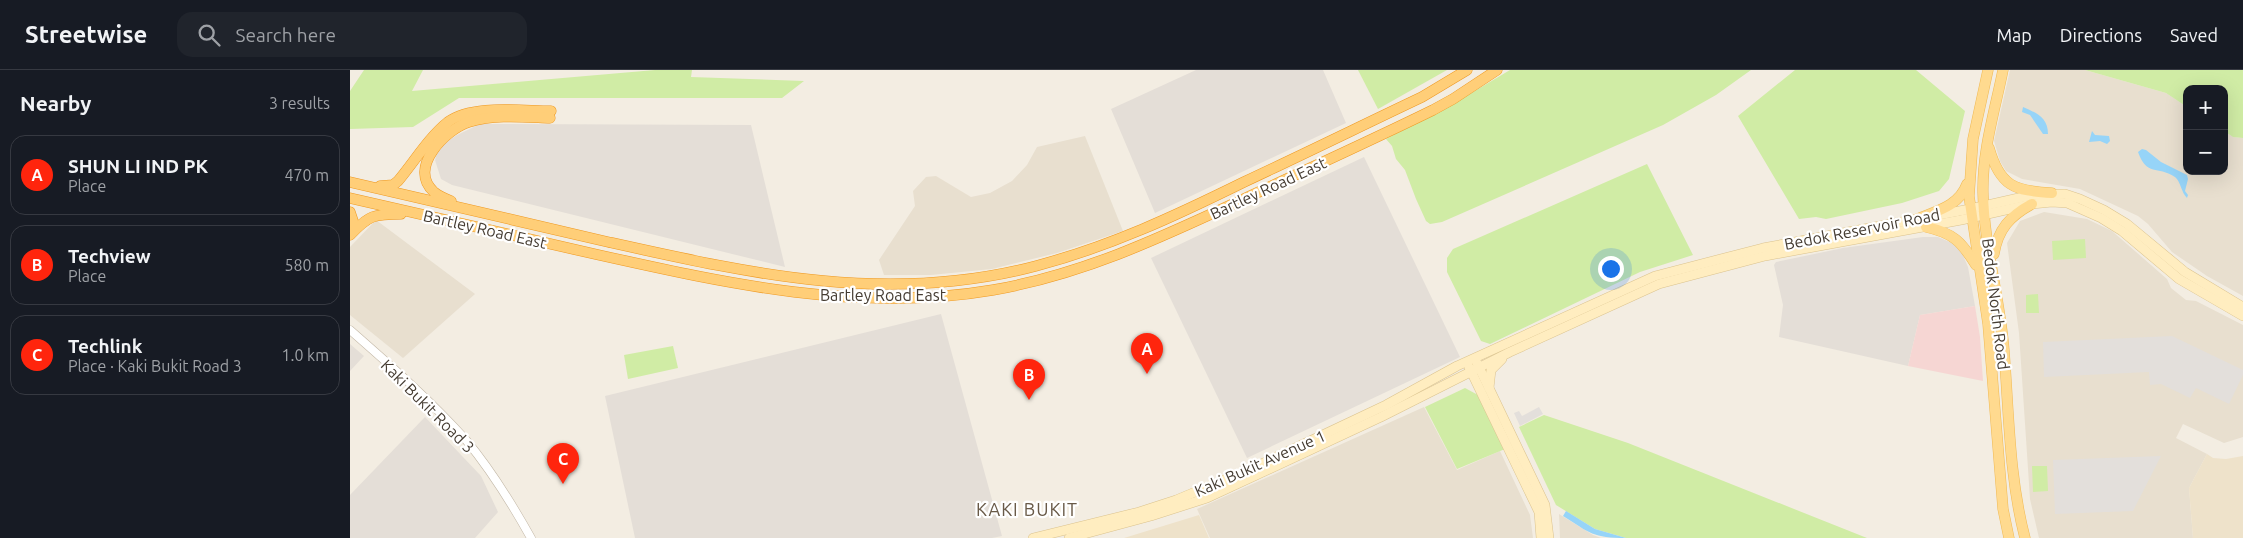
<!DOCTYPE html>
<html lang="en">
<head>
<meta charset="utf-8">
<style>
  :root { --surface:#171b24; --page:#20242c; --text:#f1f3f6; --muted:#9ea1a6; --line:#363941; --accent:#ff250d }
  body { margin:0; font-family:Ubuntu,sans-serif; background:var(--page); color:var(--text) }
  .controls { position:absolute; right:15px; top:15px; display:grid; overflow:hidden; border-radius:10px; box-shadow:0 5px 20px #0002 }
  .controls button { width:45px; height:45px; display:grid; place-items:center; padding:0; border:0; border-bottom:1px solid var(--line); background:var(--surface); color:var(--text); font:25px sans-serif }
  .you { position:absolute; left:1260px; top:198px; width:18px; height:18px; margin:-12px; border:4px solid #fff; border-radius:50%; background:#1a73e8; box-shadow:0 0 0 8px #1a73e833 }
  .badge { display:grid; place-items:center; width:32px; height:32px; border-radius:50%; background:var(--accent); color:#fff; font-size:16px; font-weight:700 }
  .pin { position:absolute; translate:-50% -41px; filter:drop-shadow(0 1px 2px #0008) }
  .pin::after { content:''; position:absolute; top:26px; width:18px; height:15px; background:inherit; clip-path:polygon(0 0,100% 0,50% 100%) }
  .list { margin:0; padding:0; list-style:none }
  h2 { display:flex; justify-content:space-between; align-items:center; height:65px; margin:0; padding:0 20px; font-size:21px }
  h2 small { font-size:16px; font-weight:400; color:var(--muted) }
  .list li { display:grid; grid-template-columns:32px 1fr auto; gap:15px; align-items:center; box-sizing:border-box; height:80px; margin:0 10px 10px; padding:0 10px; border:1px solid var(--line); border-radius:15px }
  .list b { display:block; font-size:19px; white-space:nowrap }
  .list p { margin:0; font-size:16px; white-space:nowrap; color:var(--muted) }
  .list em { font-size:16px; font-style:normal; color:var(--muted) }
  .icon { flex:none; width:28px; height:28px; fill:none; stroke:currentColor; stroke-width:2; stroke-linecap:round; stroke-linejoin:round }
  .map { position:relative; flex:none; width:1893px; height:468px; overflow:hidden }
  header { display:flex; align-items:center; gap:30px; box-sizing:border-box; height:70px; padding:0 25px; background:var(--surface); border-bottom:1px solid var(--line) }
  header strong { font-size:24px }
  nav { display:flex; gap:28px; margin-inline-start:auto; font-size:18px }
  .search { width:350px; height:45px; background:var(--page); display:flex; align-items:center; gap:12px; box-sizing:border-box; padding:0 18px; border-radius:15px; color:var(--muted); font-size:19px }
  main { display:flex }
  aside { flex:1; background:var(--surface) }
  .map>svg:first-child { display:block }
  .residential { fill:#e8dfcf }
  .industrial { fill:#e4ded7 }
  .education { fill:#eee2ca }
  .medical { fill:#f6d6d3 }
  .green { fill:#d0eca5 }
  .parking { fill:#e3dfdb }
  .water { fill:#96d4f8 }
  .lines { fill:none; stroke-linecap:round; stroke-linejoin:round }
  .tertiary-casing { stroke:#c2b7a6; stroke-width:9 }
  .secondary-casing { stroke:#dbc38e; stroke-width:10 }
  .primary-casing { stroke:#f0b953; stroke-width:11 }
  .trunk-casing { stroke:#ee9821; stroke-width:11 }
  .tertiary { stroke:#fff; stroke-width:8 }
  .secondary { stroke:#ffedc0; stroke-width:9 }
  .primary { stroke:#ffda8f; stroke-width:10 }
  .trunk { stroke:#ffce78; stroke-width:10 }
  .labels { text-anchor:middle; dominant-baseline:central; stroke-width:4.5; stroke-linejoin:round; paint-order:stroke }
  .street-label { font-size:16px; fill:#453c32; stroke:#fff }
  .neighbourhood-label { font-size:18px; letter-spacing:1px; fill:#695a48; stroke:#fff }
</style>
</head>
<body>
<header>
<strong>Streetwise</strong>
<div class="search"><svg class="icon" aria-label="search" viewBox="0 0 24 24"><circle cx="10" cy="10" r="6"/><path d="M15 15l6 6"/></svg>Search here</div>
<nav><a>Map</a><a>Directions</a><a>Saved</a></nav>
</header>
<main>
<aside>
<h2>Nearby<small>3 results</small></h2>
<ul class="list">
<li><span class="badge">A</span><div><b>SHUN LI IND PK</b><p>Place</p></div><em>470 m</em></li>
<li><span class="badge">B</span><div><b>Techview</b><p>Place</p></div><em>580 m</em></li>
<li><span class="badge">C</span><div><b>Techlink</b><p>Place · Kaki Bukit Road 3</p></div><em>1.0 km</em></li>
</ul>
</aside>
<div class="map">
<svg width="1893" height="468" viewBox="0 0 1893 468">
  <rect width="100%" height="100%" fill="#f3ede2"/>
  <g class="residential">
    <polygon points="1660,0 1735,0 1816,23 1837,37 1837,101 1874,101 1874,61 1883,67 1893,68 1893,226 1857,206 1822,182 1798,154 1788,146 1730,119 1672,109 1656,101 1650,91 1644,71"/>
    <polygon points="735,66 773,161 707,183 642,199 581,205 534,205 529,190 565,136 563,121 576,107 586,106 621,127 640,123 662,111 677,95 687,77"/>
    <polygon points="1694,142 1737,149 1762,161 1817,209 1821,218 1836,230 1846,231 1893,255 1893,367 1874,373 1833,354 1826,368 1857,384 1839,418 1843,468 1689,468 1680,429 1669,263 1657,173 1670,151"/>
    <polygon points="26,150 125,224 53,288 0,245 0,177"/>
    <polygon points="1074,337 1107,400 1150,381 1180,445 1183,468 860,468 847,439"/>
    <polygon points="1209,444 1243,465 1251,468 1210,468"/>
  </g>
  <g class="industrial">
    <polygon points="846,0 973,0 996,53 805,143 761,39"/>
    <polygon points="130,54 401,55 435,197 102,115 91,109 85,90 89,77 107,65"/>
    <polygon points="1014,87 1110,287 897,388 801,188"/>
    <polygon points="1573,167 1588,167 1602,173 1612,183 1618,197 1625,236 1570,245 1558,296 1429,267 1433,235 1424,195 1426,192 1493,178"/>
    <polygon points="591,244 652,466 642,468 285,468 255,326"/>
    <polygon points="0,274 14,286 0,301"/>
    <polygon points="75,347 131,406 148,442 125,468 0,468 0,425"/>
  </g>
  <g class="education">
    <polygon points="1857,384 1863,388 1876,389 1893,386 1893,468 1843,468 1839,418"/>
    <polygon points="849,445 859,468 774,468"/>
  </g>
  <polygon class="medical" points="1625,236 1630,267 1633,311 1558,296 1570,245"/>
  <g class="green">
    <polygon points="14,0 73,0 62,21 305,0 342,0 341,7 454,11 432,28 109,28 63,57 0,59 0,21"/>
    <polygon points="1008,0 1097,0 1028,39"/>
    <polygon points="1160,0 1401,0 1366,25 1313,55 1092,152 1080,154 1076,151 1066,129 1055,100 1046,89 1042,76 1036,69 1113,28"/>
    <polygon points="1445,0 1566,0 1615,41 1599,109 1589,121 1552,133 1476,149 1466,147 1449,149 1388,46"/>
    <polygon points="1735,0 1893,0 1893,68 1883,67 1874,61 1874,19 1837,19 1837,37 1816,23"/>
    <polygon points="1297,94 1343,185 1290,202 1140,274 1131,271 1097,202 1097,188 1103,179"/>
    <polygon points="1735,169 1736,188 1703,190 1702,171"/>
    <polygon points="1688,224 1689,243 1676,243 1676,225"/>
    <polygon points="323,276 328,298 278,309 274,285"/>
    <polygon points="1115,318 1128,325 1155,379 1107,399 1075,337"/>
    <polygon points="1194,345 1278,373 1517,468 1276,468 1245,459 1206,435 1169,357"/>
    <polygon points="1682,396 1697,396 1698,421 1683,422"/>
  </g>
  <g class="parking">
    <polygon points="1822,266 1893,300 1893,305 1879,334 1846,318 1840,328 1811,314 1800,315 1799,302 1694,307 1693,272"/>
    <polygon points="1189,337 1193,344 1170,356 1164,343 1169,341 1172,346"/>
    <polygon points="1811,386 1783,441 1705,444 1703,390"/>
  </g>
  <g class="water">
    <path d="M1673,37C1687,43 1698,48 1698,64H1693L1680,45L1672,42Z"/>
    <polygon points="1742,61 1745,65 1759,66 1760,71 1757,74 1750,71 1739,72"/>
    <path d="M1792,79L1796,80L1811,92L1837,105L1838,109L1835,121L1838,125L1837,128C1831,122 1831,112 1825,107C1807,95 1797,107 1788,82Z"/>
    <path d="M1216,441L1245,459L1276,468C1243,468 1240,463 1213,446Z"/>
  </g>
  <g class="lines">
    <g class="tertiary-casing">
      <path id="tertiary" d="M0,260C40,295 80,330 116,370C141,400 162,434 181,468"/>
    </g>
    <g class="secondary-casing">
      <g id="secondary">
        <polyline points="1127,293 1195,435 1199,468"/>
        <polyline points="1119,297 1189,442 1191,468"/>
        <polyline points="1139,318 1141,300 1152,289"/>
        <polyline points="683,468 789,442 826,430 905,397 1036,335 1107,296 1305,206 1413,178 1620,139 1682,125 1715,124 1730,129 1754,140 1777,154 1835,202 1893,237"/>
        <polyline points="719,468 801,446 857,428 1031,347 1160,282 1309,214 1415,186 1611,150 1682,134 1702,132 1717,133 1751,148 1772,161 1829,209 1893,246"/>
      </g>
    </g>
    <g class="primary-casing">
      <g id="primary">
        <polyline points="1638,0 1623,69 1619,126 1638,254 1653,439 1659,468"/>
        <path d="M1653,0C1645,40 1632,81 1633,123C1634,176 1650,228 1654,280C1659,343 1659,407 1675,468"/>
        <path d="M1639,78C1650,116 1664,121 1702,123"/>
        <path d="M1567,149C1587,141 1609,136 1617,114"/>
        <path d="M1576,157C1603,163 1611,171 1626,195"/>
        <path d="M1644,184C1648,159 1660,146 1682,134"/>
      </g>
    </g>
    <g class="trunk-casing">
      <g id="trunk">
        <path d="M0,112C86,132 172,152 258,172C402,204 539,235 686,196C761,176 825,146 894,112C954,84 1013,55 1072,27L1117,0"/>
        <path d="M30,116L43,115L48,111C64,92 79,67 98,52C122,34 172,41 201,41"/>
        <path d="M0,128C83,147 166,166 249,185C379,214 509,243 643,220C735,204 814,166 898,127C960,98 1022,70 1083,40L1103,29L1147,0"/>
        <path d="M101,131C96,129 88,126 84,122C57,98 96,59 119,52C145,44 174,47 200,48"/>
        <polyline points="0,142 3,151 0,164"/>
        <path d="M0,165C19,145 24,144 51,144"/>
      </g>
    </g>
    <use href="#tertiary" class="tertiary"/>
    <use href="#secondary" class="secondary"/>
    <use href="#primary" class="primary"/>
    <use href="#trunk" class="trunk"/>
  </g>
  <g class="labels">
    <g class="street-label">
      <text transform="translate(918 118) rotate(-25)">Bartley Road East</text>
      <text transform="translate(135 159) rotate(13)">Bartley Road East</text>
      <text transform="translate(1512 159) rotate(-11)">Bedok Reservoir Road</text>
      <text x="533" y="225">Bartley Road East</text>
      <text transform="translate(1646 234) rotate(83)">Bedok North Road</text>
      <text transform="translate(78 336) rotate(45)">Kaki Bukit Road 3</text>
      <text transform="translate(910 393) rotate(-24)">Kaki Bukit Avenue 1</text>
    </g>
    <g class="neighbourhood-label">
      <text x="677" y="439">KAKI BUKIT</text>
    </g>
  </g>
</svg>
<div class="controls">
<button>+</button>
<button>−</button>
</div>
<div class="you"></div>
<div class="pin badge" style="left:797px;top:304px">A</div>
<div class="pin badge" style="left:679px;top:330px">B</div>
<div class="pin badge" style="left:213px;top:414px">C</div>
</div>
</main>
</body>
</html>
